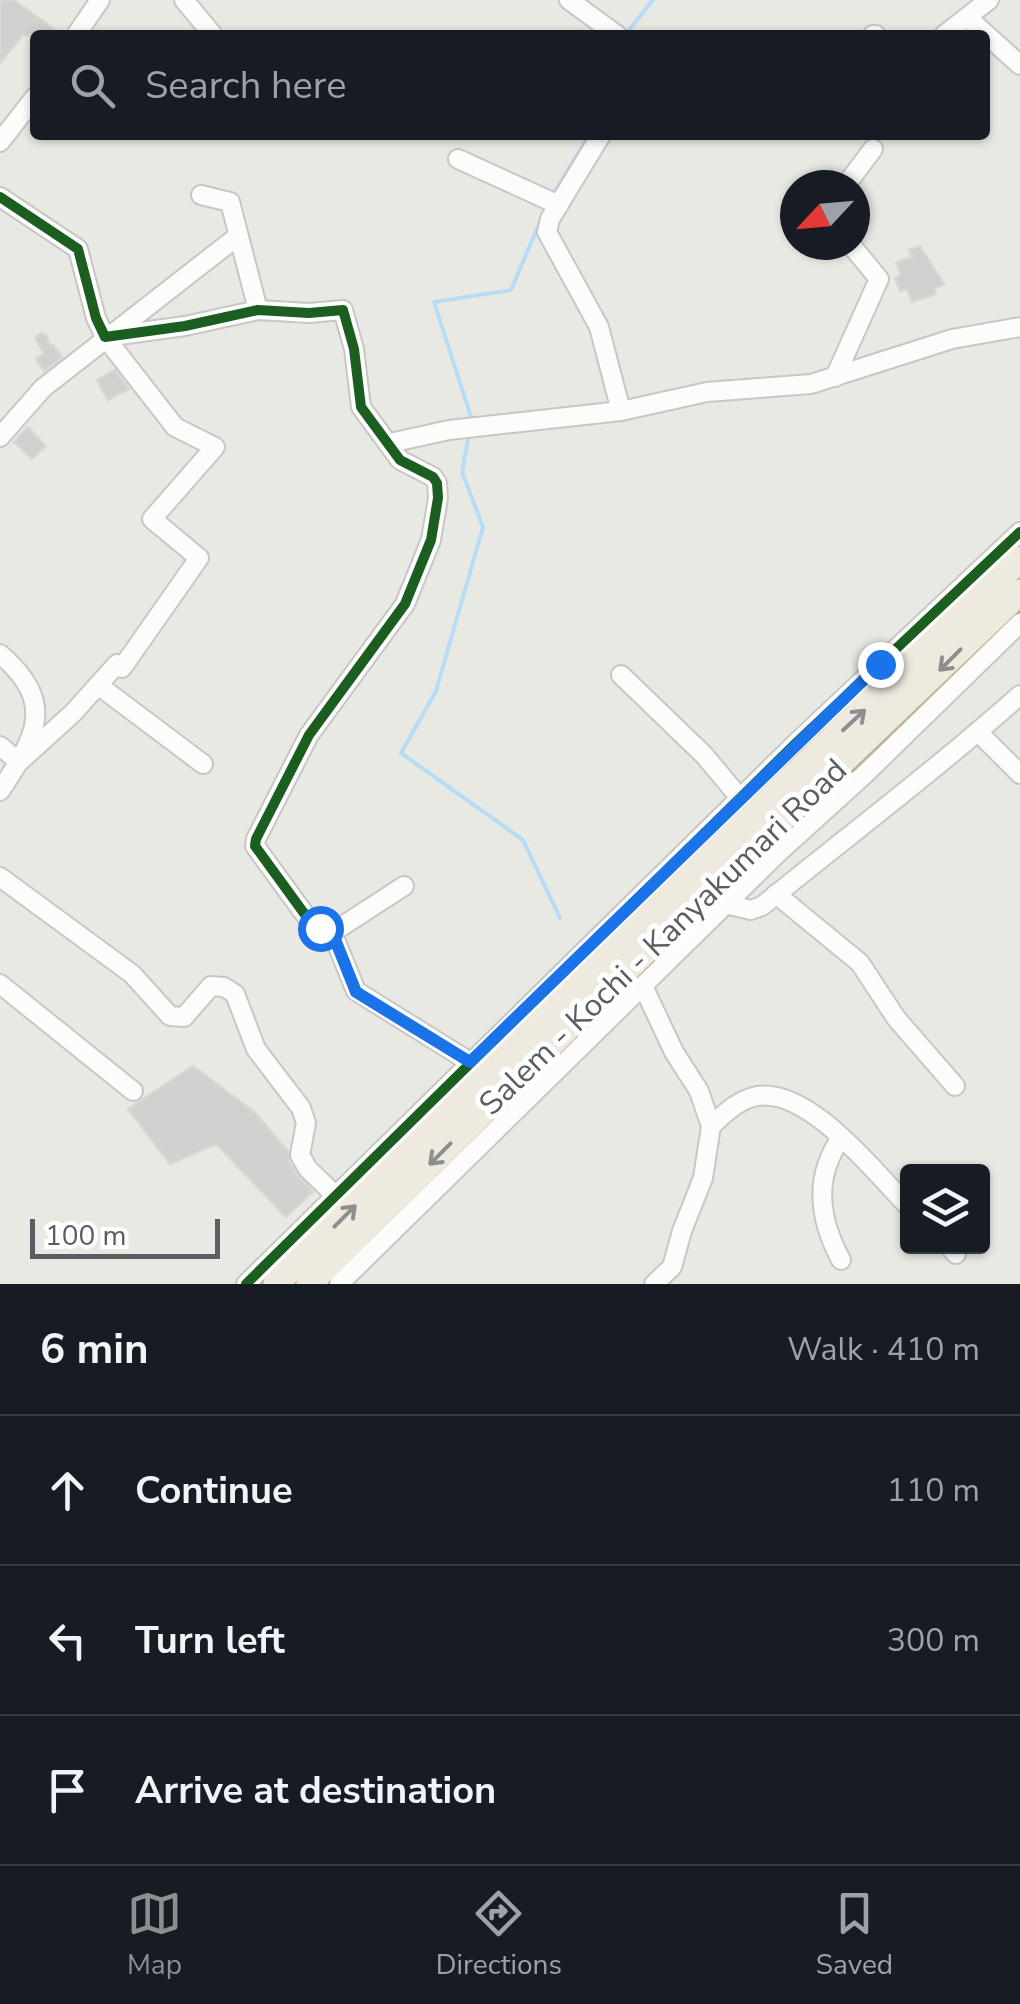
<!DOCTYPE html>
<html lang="en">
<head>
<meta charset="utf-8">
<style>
  :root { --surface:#171b24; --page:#242831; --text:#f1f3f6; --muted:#9ea1a6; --line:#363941; --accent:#8c8e90 }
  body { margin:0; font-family:"Nunito Sans",sans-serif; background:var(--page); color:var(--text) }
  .controls { position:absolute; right:30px; bottom:30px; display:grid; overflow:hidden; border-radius:10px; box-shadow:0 2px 8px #0004 }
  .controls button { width:90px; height:90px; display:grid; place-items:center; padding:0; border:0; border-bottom:2px solid var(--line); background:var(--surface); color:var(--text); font:50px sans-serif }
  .compass { position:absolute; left:780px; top:170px; width:90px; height:90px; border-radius:50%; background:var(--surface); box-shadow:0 2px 8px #0004; rotate:244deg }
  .scale { position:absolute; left:30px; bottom:25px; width:190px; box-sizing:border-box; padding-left:10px; border:5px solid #5a5d62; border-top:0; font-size:28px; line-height:35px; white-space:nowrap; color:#5a5d62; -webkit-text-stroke:8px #fff; paint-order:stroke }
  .stop { position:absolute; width:30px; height:30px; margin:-22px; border:8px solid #1a73e8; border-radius:50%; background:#fff }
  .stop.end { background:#1a73e8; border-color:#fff; box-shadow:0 2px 10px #0008 }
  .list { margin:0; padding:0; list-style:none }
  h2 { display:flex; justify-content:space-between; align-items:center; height:130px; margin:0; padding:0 40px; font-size:42px }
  h2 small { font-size:32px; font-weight:400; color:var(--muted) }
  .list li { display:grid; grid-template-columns:65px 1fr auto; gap:30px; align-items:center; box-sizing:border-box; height:150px; padding:0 40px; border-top:2px solid var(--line) }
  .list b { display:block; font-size:38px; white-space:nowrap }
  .list em { font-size:32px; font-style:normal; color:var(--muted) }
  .icon { flex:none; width:55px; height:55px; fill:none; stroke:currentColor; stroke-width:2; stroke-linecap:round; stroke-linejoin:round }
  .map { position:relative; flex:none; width:1020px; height:1284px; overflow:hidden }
  .search { position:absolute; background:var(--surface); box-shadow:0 2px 8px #0004; left:30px; right:30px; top:30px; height:110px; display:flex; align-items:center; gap:25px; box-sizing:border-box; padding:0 35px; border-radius:10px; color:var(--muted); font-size:38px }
  .sheet { height:580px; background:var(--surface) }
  nav { display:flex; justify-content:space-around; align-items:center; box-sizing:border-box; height:140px; border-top:2px solid var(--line); background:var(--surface); font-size:28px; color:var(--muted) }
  nav a { display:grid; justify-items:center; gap:5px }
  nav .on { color:var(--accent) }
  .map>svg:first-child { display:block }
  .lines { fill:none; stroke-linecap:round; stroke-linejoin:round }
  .stream { stroke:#b7dcf5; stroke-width:4 }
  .building { fill:#d1d0ce; stroke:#d8d7d3; stroke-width:2.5 }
  .minor-casing { stroke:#c6c7c6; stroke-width:22 }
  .highway-casing { stroke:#bfb193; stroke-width:30 }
  .minor { stroke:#fcfcfb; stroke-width:18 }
  .highway { stroke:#eeeae0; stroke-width:25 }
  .cycleway-casing { stroke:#fff; stroke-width:16 }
  .cycleway { stroke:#1b5e20; stroke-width:10 }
  .oneway { stroke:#8e8e8e }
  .route { stroke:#1a73e8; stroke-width:12 }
  .labels { text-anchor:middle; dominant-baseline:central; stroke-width:10; stroke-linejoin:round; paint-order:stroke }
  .street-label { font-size:32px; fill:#5a5d62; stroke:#fff }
</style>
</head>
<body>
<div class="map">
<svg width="1020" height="1284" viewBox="0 0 1020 1284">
  <rect width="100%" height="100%" fill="#e9e9e4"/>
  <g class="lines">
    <g class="stream">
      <polyline points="625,35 653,0"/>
      <polyline points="553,195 589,135"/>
      <polyline points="472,420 434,302 511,290 542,217"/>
      <polyline points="469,434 462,472 483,527 436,691 401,753 523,840 560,918"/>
    </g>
  </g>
  <g class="building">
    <polygon points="0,0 14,0 62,35 23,35 0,63"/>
    <polygon points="920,246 944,284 934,289 936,294 912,302 907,289 900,291 895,278 901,275 896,263 912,257 909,250"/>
    <polygon points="41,333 46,335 51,347 53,345 62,357 44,371 36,359 44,353 35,338"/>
    <polygon points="115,370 129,389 108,400 97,380"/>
    <polygon points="28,427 46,446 32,459 14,442"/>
    <polygon points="193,1066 254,1112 288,1151 289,1161 297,1175 313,1192 286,1217 216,1144 170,1164 128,1109"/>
  </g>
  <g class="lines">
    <g class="minor-casing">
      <g id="minor">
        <polyline points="184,0 213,35"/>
        <polyline points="569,0 617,35"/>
        <polyline points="968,18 1020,65"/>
        <polyline points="76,35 100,0"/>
        <polyline points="873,35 876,35"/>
        <polyline points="944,35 989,0"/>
        <polyline points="601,135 550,219 547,232 599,327 621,411"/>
        <polyline points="0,142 35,97"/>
        <polyline points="458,159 559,205"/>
        <polyline points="846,185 873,149"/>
        <polyline points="201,195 230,202 258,310"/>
        <polyline points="0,197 78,249 96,318 105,337 185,326 258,310 309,313 343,310 354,349 361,407 400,460 433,477 437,483 438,498 431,540 405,604 309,735 256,839 255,846 306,916 336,942 356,991 470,1062"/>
        <polyline points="835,377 879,279 851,245"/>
        <polyline points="0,437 43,388 238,236"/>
        <polyline points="390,443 449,430 621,411 707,392 811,384 952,339 1020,327"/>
        <path d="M0,654C57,703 36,737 0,791"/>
        <polyline points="621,675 704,755 740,798"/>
        <polyline points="98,685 203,764"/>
        <polyline points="978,732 1020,774"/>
        <polyline points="0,746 19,762 73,713 117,664 122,668 199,558 152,519 215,447 175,427 105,337"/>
        <polyline points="0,877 132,974 170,1016 184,1017 211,986 224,987 235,994 256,1049 301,1108 306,1123 300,1155 308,1169 335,1195"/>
        <polyline points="776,894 860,963 896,1018 955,1086"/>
        <path d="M725,904L751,910L762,906C848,836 937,769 1020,695"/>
        <polyline points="330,934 404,886"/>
        <polyline points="0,984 133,1091"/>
        <polyline points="643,986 674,1052 699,1091 711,1126 703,1178 682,1231 672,1267 654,1284"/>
        <path d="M711,1126C725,1113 738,1100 757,1096C810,1088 874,1172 908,1206"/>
        <polyline points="949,1246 956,1254"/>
        <path d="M841,1260C819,1219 813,1178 841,1138"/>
        <polyline points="246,1284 796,743 1020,532"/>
        <polyline points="339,1284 779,852 865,774 1020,623"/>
      </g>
    </g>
    <g class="highway-casing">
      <g id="highway">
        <polyline points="276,1284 665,899 1020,559"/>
        <polyline points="309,1284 681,916 1020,592"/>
      </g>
    </g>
    <use href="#minor" class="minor"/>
    <use href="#highway" class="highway"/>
    <g class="cycleway-casing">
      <g id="cycleway">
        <polyline points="0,197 78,249 96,318 105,337 185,326 258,310 309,313 343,310 354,349 361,407 400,460 433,477 437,483 438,498 431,540 405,604 309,735 256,839 255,846 306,916 336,942 356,991 470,1062"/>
        <polyline points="246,1284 796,743 1020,532"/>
      </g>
    </g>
    <use href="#cycleway" class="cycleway"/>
  </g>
  <defs><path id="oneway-shaft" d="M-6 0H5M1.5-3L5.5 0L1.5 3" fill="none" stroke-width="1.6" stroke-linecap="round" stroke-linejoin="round" transform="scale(2.5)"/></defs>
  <g class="oneway">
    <use href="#oneway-shaft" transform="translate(950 660) rotate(135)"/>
    <use href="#oneway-shaft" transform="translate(854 720) rotate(-43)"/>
    <use href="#oneway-shaft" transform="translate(440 1154) rotate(135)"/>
    <use href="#oneway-shaft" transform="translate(345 1216) rotate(-45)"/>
  </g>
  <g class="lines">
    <polyline class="route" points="320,928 336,942 356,992 470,1062 880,664"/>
  </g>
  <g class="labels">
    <g class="street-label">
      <text transform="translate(663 937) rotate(-44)">Salem - Kochi - Kanyakumari Road</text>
    </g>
  </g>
</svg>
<div class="controls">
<button><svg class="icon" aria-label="layers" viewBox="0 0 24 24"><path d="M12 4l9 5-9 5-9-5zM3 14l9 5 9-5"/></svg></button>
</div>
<svg class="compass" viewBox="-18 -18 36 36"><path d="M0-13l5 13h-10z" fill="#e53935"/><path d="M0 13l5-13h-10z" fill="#9ea1a6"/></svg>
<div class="scale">100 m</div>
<div class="stop" style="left:320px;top:928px"></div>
<div class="stop end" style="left:880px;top:664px"></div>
<div class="search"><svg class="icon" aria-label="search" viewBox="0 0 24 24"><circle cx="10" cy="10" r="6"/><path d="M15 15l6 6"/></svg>Search here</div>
</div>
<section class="sheet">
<h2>6 min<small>Walk · 410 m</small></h2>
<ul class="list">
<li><svg class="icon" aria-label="ahead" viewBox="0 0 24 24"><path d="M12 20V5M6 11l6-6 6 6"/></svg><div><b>Continue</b></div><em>110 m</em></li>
<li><svg class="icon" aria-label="left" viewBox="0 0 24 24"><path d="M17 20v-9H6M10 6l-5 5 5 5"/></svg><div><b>Turn left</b></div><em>300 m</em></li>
<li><svg class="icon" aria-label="arrive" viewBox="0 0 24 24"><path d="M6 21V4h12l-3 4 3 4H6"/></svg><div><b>Arrive at destination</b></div></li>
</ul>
</section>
<nav>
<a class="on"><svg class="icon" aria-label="map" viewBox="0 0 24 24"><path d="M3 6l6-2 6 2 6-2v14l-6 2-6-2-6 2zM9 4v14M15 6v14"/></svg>Map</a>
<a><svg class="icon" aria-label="directions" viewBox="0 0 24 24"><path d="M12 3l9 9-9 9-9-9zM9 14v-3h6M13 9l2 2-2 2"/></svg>Directions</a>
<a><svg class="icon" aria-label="saved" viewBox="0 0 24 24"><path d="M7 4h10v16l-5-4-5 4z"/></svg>Saved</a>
</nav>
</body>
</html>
